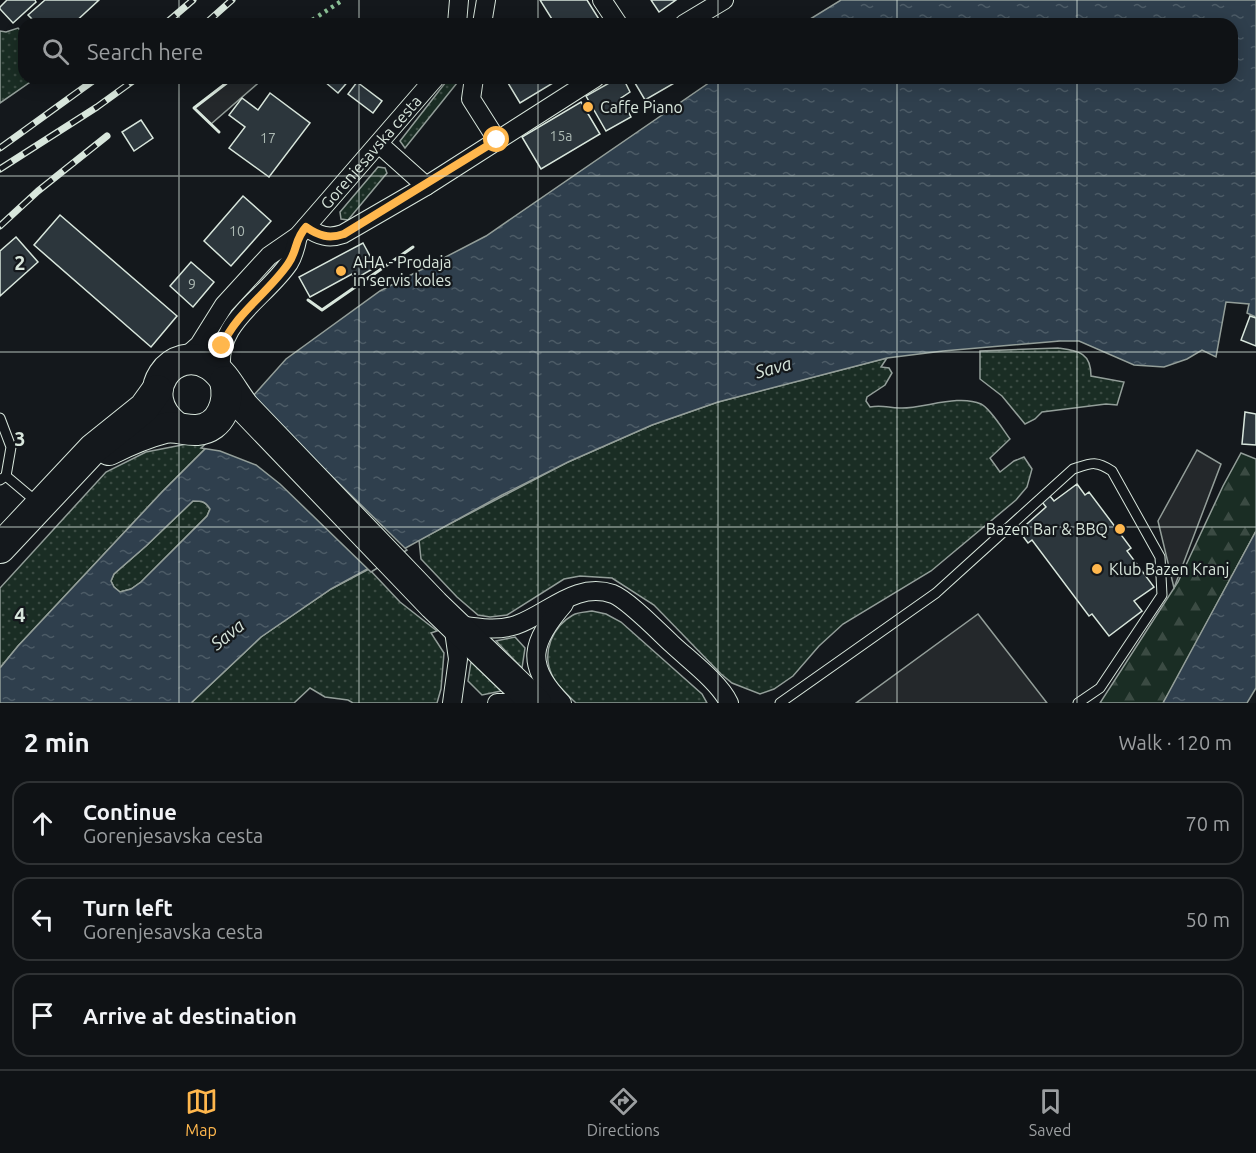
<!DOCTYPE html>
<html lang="en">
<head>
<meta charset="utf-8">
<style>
  :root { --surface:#0f1215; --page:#181b1e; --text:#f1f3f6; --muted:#9b9ea0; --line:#2f3234; --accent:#ffb74d }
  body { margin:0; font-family:Ubuntu,sans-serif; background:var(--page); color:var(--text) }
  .stop { position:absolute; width:18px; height:18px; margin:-14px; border:4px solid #ffb74d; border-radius:50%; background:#fff }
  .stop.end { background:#ffb74d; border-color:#fff; box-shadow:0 2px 6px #0008 }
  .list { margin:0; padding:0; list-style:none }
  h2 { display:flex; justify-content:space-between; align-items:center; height:78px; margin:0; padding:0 24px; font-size:26px }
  h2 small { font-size:20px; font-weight:400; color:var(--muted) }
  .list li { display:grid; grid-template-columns:39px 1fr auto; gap:18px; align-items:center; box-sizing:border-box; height:84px; margin:0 12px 12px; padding:0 12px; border:2px solid var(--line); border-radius:18px }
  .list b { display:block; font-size:22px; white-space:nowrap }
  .list p { margin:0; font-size:20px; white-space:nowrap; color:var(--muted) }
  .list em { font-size:20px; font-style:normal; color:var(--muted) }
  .icon { flex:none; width:33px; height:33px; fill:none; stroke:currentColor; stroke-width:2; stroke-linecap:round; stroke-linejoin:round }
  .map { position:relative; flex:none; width:1256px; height:703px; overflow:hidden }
  .search { position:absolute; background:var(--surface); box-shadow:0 3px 15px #0003; left:18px; right:18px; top:18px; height:66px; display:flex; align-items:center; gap:15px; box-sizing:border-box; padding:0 21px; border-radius:18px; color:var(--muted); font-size:22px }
  .sheet { height:366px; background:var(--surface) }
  nav { display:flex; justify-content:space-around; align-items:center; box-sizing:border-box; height:84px; border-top:2px solid var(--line); background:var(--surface); font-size:16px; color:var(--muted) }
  nav a { display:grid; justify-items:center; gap:3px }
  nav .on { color:var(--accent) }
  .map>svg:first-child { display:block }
  .grass { fill:url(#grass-dots); stroke:#939e99; stroke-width:1.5 }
  .forest { fill:url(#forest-firs); stroke:#939e99; stroke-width:1.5 }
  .parking { fill:#24282b; stroke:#939e99; stroke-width:1.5 }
  .water { fill:url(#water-ripples); stroke:#939e99; stroke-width:1.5; fill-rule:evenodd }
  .pier { fill:#14181c; stroke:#939e99; stroke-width:1.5 }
  .building { fill:#2c363c; stroke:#d8e6dc; stroke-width:1.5 }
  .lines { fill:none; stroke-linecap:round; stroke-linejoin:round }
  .service-casing { stroke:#d8e6dc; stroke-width:11 }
  .minor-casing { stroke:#d8e6dc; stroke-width:20 }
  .primary-casing { stroke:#d8e6dc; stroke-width:32 }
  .service { stroke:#14181c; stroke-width:9 }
  .minor { stroke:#14181c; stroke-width:18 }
  .primary { stroke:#14181c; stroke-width:30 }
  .rail-casing { stroke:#d8e6dc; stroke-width:7 }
  .rail { stroke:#14181c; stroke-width:4.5; stroke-dasharray:14; stroke-linecap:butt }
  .hedge { stroke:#8ac095; stroke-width:4.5; stroke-dasharray:3 4.5; stroke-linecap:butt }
  .wall { stroke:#d8e6dc; stroke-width:3 }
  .route { stroke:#ffb74d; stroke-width:8 }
  .grid { fill:none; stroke:#d8e6dc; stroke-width:1.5; stroke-opacity:0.55 }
  .poi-dot { fill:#ffb74d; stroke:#14181c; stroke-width:2 }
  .labels { text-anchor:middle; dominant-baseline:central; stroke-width:4.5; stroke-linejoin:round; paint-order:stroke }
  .number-label { font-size:14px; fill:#adbab4 }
  .poi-label { font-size:16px; fill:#d8e6dc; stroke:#14181c; text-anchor:start }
  .street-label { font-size:16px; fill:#d8e6dc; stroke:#14181c }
  .water-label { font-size:18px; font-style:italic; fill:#d8e6dc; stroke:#14181c }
  .grid-label { font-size:20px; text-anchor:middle; font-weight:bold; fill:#d8e6dc; stroke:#14181c; stroke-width:4.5; stroke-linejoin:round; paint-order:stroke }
</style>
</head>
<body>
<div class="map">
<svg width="1256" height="703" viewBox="0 0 1256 703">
  <defs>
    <pattern id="grass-dots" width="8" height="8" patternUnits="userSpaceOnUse" patternTransform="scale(1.5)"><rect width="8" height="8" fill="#1a2d24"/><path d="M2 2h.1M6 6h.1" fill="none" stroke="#3b4b43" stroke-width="1.8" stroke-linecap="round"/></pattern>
    <pattern id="forest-firs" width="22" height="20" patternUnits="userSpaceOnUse" patternTransform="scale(1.5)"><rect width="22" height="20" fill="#1a2d24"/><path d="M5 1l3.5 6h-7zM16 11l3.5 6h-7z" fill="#3b4b43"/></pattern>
    <pattern id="water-ripples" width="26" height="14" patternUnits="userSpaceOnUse" patternTransform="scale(1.5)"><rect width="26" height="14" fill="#2f3f4d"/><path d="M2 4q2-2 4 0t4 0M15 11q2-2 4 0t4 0" fill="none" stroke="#4c5b66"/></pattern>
  </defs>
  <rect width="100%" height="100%" fill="#14181c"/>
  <g class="grass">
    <polygon points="18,28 24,34 24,78 36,78 0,103 0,31 6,32"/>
    <polygon points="449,78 461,78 405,148 400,141"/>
    <polygon points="378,167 385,168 387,173 348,220 341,219 340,212"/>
    <path d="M1058,348C1078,351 1091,352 1091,376L1124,382L1117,405L1106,404L1042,412L1035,419L1025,424L1002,396L980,379V351Z"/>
    <path d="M887,358L881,367L889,368L892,373L885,385L867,397L866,401L870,407C884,404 890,409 902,408C925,408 959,394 981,404C990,408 1004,431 1010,439L990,458L1000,472L1014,461L1024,457L1032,469L1027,487L1016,500L931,571L843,624L819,646L793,676L774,689L760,694L732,683L721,674L654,605L612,578L580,576L564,579L507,615L490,617L478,615L457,597L421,559L419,540L568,462L652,425L718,402Z"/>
    <polygon points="192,443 210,444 162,492 18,646 0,668 0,588 106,472 146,452"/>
    <path d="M193,501C202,501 205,501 210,509L207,516L141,582L131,589L120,592L114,587L111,581L114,574L146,546Z"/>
    <polygon points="369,569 400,602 437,631 431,633 444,653 441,689 437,703 353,703 348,700 325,697 310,688 294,703 191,703 261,637 331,589"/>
    <path d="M592,611L606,614L621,622L702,694L707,703H576C568,695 556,685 552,675C541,652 553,626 573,615C578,612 586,612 592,611Z"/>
    <polygon points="515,637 525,648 522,668 496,641"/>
    <polygon points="471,662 501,691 482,695 468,681"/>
  </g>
  <polygon class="forest" points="1241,453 1256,459 1256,531 1168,695 1163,703 1100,703 1178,582 1223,486"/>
  <g class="parking">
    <polygon points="233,78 264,78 211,124 194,108"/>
    <polygon points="1197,450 1221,464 1174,588 1158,521"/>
    <polygon points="978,614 1047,703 856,703"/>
  </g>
  <g class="water">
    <path d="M841,0H1256V317L1247,313L1249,304L1226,302L1216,357L1202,350L1187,359L1164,367L1134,365L1079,341H1060L943,351L887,358L718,402L652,425L568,462L502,495L331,589L261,637L191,703H0V668L18,646L162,492L210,444L286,359L380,291L486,236L716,78H1232V24H802ZM193,501C202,501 205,501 210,509L207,516L141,582L131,589L120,592L114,587L111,581L114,574L146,546Z"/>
    <polygon points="1256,531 1256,688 1247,703 1163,703"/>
  </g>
  <polygon class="pier" points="254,400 407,550 371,572 280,484 256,465 220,451 201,448"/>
  <g class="building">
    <polygon points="7,0 35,0 36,2 13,23 0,9 0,7"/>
    <polygon points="45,0 99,0 73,24 37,24 28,15"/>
    <polygon points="540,0 587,0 602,24 555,24"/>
    <polygon points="651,0 676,0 659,12"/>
    <polygon points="328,78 351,78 338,93 325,82"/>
    <polygon points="505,78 550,78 553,83 520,103"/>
    <polygon points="618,78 623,78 630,92 621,98 631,117 606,131 586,96"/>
    <polygon points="632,78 683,78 645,100"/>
    <polygon points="357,82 382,101 373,113 348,94"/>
    <polygon points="270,93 310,123 269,177 229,148 245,127 229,115 242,98 258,110"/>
    <polygon points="581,102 600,134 541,169 522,137"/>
    <polygon points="141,120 153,138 134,151 122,132"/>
    <polygon points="243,196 271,221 231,266 204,241"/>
    <polygon points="60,215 177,316 151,347 34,245"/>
    <polygon points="16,237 38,262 0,296 0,251"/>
    <polygon points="363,243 376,267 355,279 352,274 310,297 299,277"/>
    <polygon points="191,262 214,282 193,307 170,286"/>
    <polygon points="1250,316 1256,318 1256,346 1241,340"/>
    <polygon points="1245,412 1256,414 1256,445 1242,444"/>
    <polygon points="1077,484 1085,495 1089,492 1131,548 1127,551 1154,587 1134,601 1142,611 1109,636 1092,614 1089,616 1032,540 1028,543 1019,531 1046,507 1042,502 1050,496 1054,501"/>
  </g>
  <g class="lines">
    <g class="service-casing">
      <g id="service">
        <polyline points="0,418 11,447 6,476 0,480"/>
        <polyline points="6,476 38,503"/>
        <path d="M780,703L936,593L1073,469C1091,463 1096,460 1112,471L1160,557L1162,595L1100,688L1078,703"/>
      </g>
    </g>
    <g class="minor-casing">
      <g id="minor">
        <polyline points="602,0 618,24"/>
        <polyline points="457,24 459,0"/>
        <polyline points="482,24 486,0"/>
        <polyline points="684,24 724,0"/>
        <polyline points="474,78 471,99 497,140"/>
        <polyline points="379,144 426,186"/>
        <path d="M306,227C319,236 329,239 343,234L426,186L595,78"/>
        <path id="s1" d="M181,361L199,345L224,305L269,256L298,236L435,78"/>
        <path d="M222,376C212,323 263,301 289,263C294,255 296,246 298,236"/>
        <path d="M452,703L458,659L453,624C474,627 495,632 516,625C548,614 576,581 613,594C628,600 659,632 672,644C689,660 719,682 729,703"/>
        <polyline points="497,703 517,703"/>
        <path d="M562,703C524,665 531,642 564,604"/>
      </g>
    </g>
    <g class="primary-casing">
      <g id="primary">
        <path d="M175,426C134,394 173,342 210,365C225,374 234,395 245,408L434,605L536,703"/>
        <path d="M109,450C127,441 145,433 165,428C177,426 186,431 197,430C222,428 230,401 225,381"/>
        <polyline points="0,548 93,449 144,408 157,390"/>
      </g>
    </g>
    <use href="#service" class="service"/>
    <use href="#minor" class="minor"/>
    <use href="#primary" class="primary"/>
    <g class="rail-casing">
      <g id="rail">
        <polyline points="165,24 193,0"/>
        <polyline points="205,24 232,0"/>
        <polyline points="0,148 97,78"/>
        <polyline points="0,169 97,107 137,78"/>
        <polyline points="0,226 38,191 107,136"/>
      </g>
    </g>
    <use href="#rail" class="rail"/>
    <polyline class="hedge" points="306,24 343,0"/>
    <g class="wall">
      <polyline points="219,132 194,108 233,78"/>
      <polyline points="308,300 322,310 413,247"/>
    </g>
  </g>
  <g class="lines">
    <path class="route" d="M222,346C236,313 268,293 288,264C298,250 294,240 306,227C319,236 329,239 344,234L497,140"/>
  </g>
  <path class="grid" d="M179,0V24M359,0V24M538,0V24M718,0V24M897,0V24M1077,0V24M179,78V703M359,78V703M538,78V703M718,78V703M897,78V703M1077,78V703M0,176H1256M0,352H1256M0,527H1256"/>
  <g class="poi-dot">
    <circle cx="588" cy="107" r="6"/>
    <circle cx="341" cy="271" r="6"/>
    <circle cx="1120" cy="529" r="6"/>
    <circle cx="1097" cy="569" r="6"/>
  </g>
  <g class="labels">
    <g class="number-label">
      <text x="561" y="136">15a</text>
      <text x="268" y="138">17</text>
      <text x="237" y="231">10</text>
      <text x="192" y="284">9</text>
    </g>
    <g class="poi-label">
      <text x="600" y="107">Caffe Piano</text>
      <text x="353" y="262">AHA - Prodaja<tspan x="353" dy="18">in servis koles</tspan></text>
      <text x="1108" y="529" text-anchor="end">Bazen Bar &amp; BBQ</text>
      <text x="1109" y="569">Klub Bazen Kranj</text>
    </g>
    <g class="street-label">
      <text stroke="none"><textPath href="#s1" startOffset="284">Gorenjesavska cesta</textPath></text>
    </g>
    <g class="water-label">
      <text transform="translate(773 367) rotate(-15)">Sava</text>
      <text transform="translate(227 634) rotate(-39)">Sava</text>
    </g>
  </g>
  <g class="grid-label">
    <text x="20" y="270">2</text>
    <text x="20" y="446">3</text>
    <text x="20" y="622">4</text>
  </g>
</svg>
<div class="stop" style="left:497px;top:140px"></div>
<div class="stop end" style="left:222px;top:346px"></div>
<div class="search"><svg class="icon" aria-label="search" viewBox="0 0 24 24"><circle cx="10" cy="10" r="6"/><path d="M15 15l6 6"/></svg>Search here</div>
</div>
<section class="sheet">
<h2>2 min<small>Walk · 120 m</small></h2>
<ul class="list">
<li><svg class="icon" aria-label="ahead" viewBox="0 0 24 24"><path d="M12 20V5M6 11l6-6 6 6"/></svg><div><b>Continue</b><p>Gorenjesavska cesta</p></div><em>70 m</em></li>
<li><svg class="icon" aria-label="left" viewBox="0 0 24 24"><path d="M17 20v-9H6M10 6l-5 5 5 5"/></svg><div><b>Turn left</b><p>Gorenjesavska cesta</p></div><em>50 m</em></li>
<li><svg class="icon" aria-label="arrive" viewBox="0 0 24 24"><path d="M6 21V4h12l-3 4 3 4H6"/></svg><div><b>Arrive at destination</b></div></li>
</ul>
</section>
<nav>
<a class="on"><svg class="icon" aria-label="map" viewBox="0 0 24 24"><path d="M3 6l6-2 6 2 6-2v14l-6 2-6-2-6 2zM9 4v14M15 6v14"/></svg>Map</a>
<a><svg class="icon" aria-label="directions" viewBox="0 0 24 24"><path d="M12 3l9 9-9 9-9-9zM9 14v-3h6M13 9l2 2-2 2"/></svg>Directions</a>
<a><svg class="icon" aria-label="saved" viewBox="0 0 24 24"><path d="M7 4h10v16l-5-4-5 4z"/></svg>Saved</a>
</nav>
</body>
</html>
